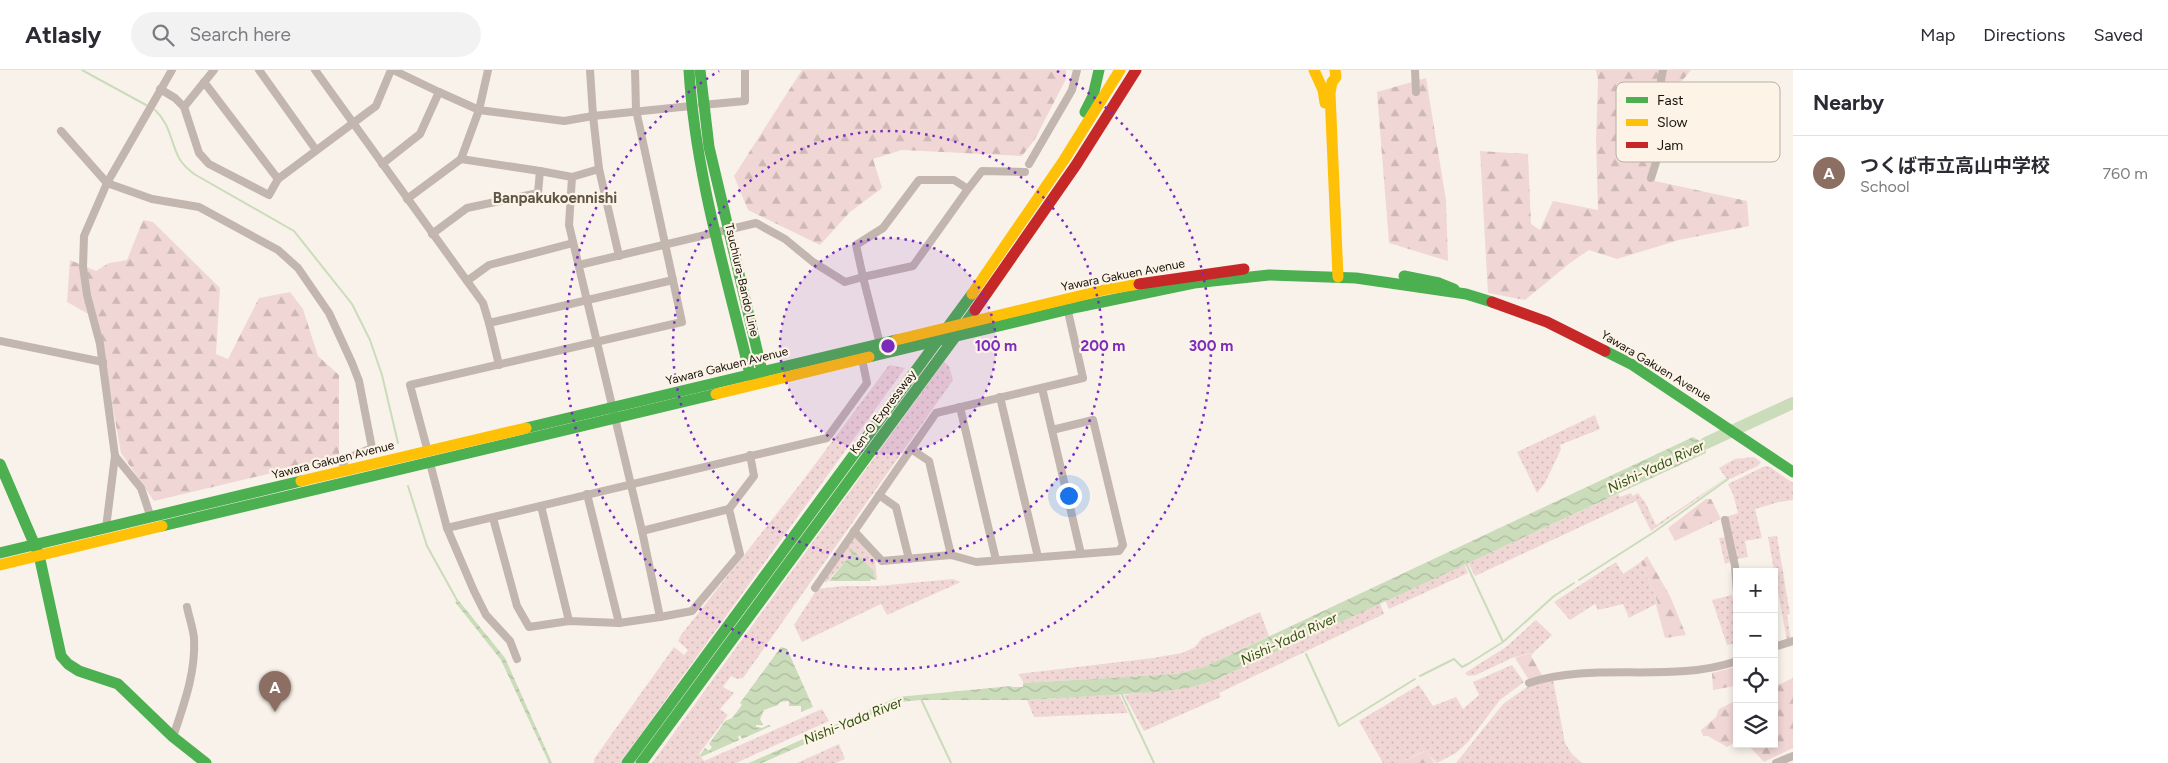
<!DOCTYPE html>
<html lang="en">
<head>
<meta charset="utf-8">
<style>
  :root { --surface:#fff; --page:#f2f2f3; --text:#2b2b33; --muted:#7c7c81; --line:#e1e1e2; --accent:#65605a }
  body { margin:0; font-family:Figtree,"Noto Sans JP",sans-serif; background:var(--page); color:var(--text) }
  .controls { position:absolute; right:15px; bottom:15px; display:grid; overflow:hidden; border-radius:0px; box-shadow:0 2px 8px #0003 }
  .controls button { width:45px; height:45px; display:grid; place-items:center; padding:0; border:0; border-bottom:1px solid var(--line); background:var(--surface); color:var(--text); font:25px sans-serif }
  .you { position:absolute; left:1068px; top:425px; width:18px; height:18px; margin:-12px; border:4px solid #fff; border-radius:50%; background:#1a73e8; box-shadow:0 0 0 8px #1a73e833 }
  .badge { display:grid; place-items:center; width:32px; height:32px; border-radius:50%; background:var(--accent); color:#fff; font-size:16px; font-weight:700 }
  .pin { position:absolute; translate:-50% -41px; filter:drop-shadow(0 1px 2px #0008) }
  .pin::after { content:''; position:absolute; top:26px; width:18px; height:15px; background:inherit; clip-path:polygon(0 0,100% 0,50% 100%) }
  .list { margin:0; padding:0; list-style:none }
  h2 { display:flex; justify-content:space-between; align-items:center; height:65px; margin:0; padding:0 20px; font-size:21px }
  h2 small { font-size:16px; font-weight:400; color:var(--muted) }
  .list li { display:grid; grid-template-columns:32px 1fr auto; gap:15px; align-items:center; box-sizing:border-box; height:75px; padding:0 20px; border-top:1px solid var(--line) }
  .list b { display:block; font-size:19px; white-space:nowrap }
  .list p { margin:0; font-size:16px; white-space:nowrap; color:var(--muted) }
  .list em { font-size:16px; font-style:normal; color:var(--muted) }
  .icon { flex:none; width:28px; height:28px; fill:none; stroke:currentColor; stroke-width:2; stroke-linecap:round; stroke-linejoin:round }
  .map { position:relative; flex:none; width:1793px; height:693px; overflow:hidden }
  header { display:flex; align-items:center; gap:30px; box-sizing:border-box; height:70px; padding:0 25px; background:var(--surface); border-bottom:1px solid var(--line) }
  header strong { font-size:24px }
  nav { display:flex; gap:28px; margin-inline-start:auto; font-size:18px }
  .search { width:350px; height:45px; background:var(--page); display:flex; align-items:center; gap:12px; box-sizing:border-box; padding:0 18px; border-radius:28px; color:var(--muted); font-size:19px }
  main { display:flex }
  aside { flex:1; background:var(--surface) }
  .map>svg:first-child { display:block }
  .grass { fill:url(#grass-dots) }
  .forest { fill:url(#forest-firs) }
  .water { fill:url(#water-waves) }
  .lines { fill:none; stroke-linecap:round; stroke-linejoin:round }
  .stream { stroke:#cadcb9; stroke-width:2 }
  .river { stroke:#cadcb9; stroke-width:12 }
  .street { stroke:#c2b6af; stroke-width:8 }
  .fast { stroke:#4caf50; stroke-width:11 }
  .slow { stroke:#ffc107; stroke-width:11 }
  .jam { stroke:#c62828; stroke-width:11 }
  .ring { fill:none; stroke:#7b2cbf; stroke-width:2.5; stroke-dasharray:2.5 5 }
  .labels { text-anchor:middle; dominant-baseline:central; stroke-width:4.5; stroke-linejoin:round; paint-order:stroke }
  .street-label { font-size:12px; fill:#16120c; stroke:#fdf3e6 }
  .water-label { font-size:14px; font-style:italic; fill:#305412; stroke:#fdf3e6 }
  .quarter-label { font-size:15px; font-weight:bold; fill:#605648; stroke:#fdf3e6 }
  .key { fill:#fdf3e6; stroke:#b8b0a5; stroke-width:1 }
  .key-label { font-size:14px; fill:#16120c }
  .centre { fill:#7b2cbf; stroke:#fdf3e6; stroke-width:2.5 }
  .ring-label { font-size:15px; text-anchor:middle; font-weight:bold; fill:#7b2cbf; stroke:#fdf3e6; stroke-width:4.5; stroke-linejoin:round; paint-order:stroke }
</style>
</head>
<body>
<header>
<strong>Atlasly</strong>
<div class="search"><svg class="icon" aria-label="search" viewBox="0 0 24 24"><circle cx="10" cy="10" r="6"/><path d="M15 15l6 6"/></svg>Search here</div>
<nav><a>Map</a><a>Directions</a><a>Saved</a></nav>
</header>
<main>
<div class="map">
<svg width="1793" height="693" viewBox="0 0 1793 693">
  <defs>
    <pattern id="grass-dots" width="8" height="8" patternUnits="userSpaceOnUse" patternTransform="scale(1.25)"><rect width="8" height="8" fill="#f0d7d5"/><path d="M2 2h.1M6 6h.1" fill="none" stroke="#cdb8b6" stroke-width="1.8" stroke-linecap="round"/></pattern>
    <pattern id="forest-firs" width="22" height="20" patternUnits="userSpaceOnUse" patternTransform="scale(1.25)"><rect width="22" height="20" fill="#f0d7d5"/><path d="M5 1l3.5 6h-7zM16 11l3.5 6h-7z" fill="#cdb8b6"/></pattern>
    <pattern id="water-waves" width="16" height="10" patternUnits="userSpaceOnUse" patternTransform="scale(1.25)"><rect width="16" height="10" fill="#cadcb9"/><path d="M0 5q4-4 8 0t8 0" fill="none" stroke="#adbc9e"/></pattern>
  </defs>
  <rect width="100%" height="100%" fill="#f8f2eb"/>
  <g class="grass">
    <polygon points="944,292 949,296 953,310 743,608 737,609 731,606 723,617 734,623 720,639 728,645 699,684 704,691 822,639 829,651 736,693 652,693"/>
    <polygon points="889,295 905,298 620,693 594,693 594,689 674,577 684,585 688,580 678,571 681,565 801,413"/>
    <polygon points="1595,345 1600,359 1560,375 1561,379 1545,413 1537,423 1517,382"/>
    <polygon points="1754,387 1761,392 1758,396 1730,409 1727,408 1651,461 1636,431 1475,506 1468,493 1618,424 1620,427 1631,423 1633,426 1638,423 1645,432 1656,455 1726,408 1719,398 1735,389"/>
    <polygon points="1765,396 1770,397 1793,413 1793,430 1779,432 1755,439 1762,468 1745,471 1748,487 1737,489 1726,447 1738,443 1733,424 1728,414"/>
    <polygon points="1777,466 1790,544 1787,545 1791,570 1787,571 1768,467"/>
    <polygon points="1726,467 1731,492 1725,494 1719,468"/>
    <polygon points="852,468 855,468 875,490 877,510 875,510 874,501 854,481 826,513 824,510"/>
    <polygon points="1616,492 1623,504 1641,492 1658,533 1629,548 1623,534 1598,540 1595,534 1570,550 1554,532"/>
    <polygon points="1464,494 1468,503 1389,539 1385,530"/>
    <polygon points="953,509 961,512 887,545 881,534 802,572 794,555 817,519 844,516 878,516"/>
    <polygon points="1732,525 1737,552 1737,573 1727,575 1712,530"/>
    <path d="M1380,533L1384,544L1219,623L1221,627L1144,661L1124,625C1155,622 1185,619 1215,610Z"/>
    <polygon points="1260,542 1269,566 1204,597 1176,604 1024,613 1018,604 1153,588 1182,583 1195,577 1202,568"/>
    <polygon points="1536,550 1552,565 1534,582 1512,588 1476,605 1468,606 1465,603 1506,577"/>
    <polygon points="1512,595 1524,612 1500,630 1468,672 1456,683 1437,693 1424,681 1400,693 1383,693 1359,651 1419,615 1433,636 1456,627 1463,639 1479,625 1473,612"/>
    <polygon points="1553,609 1565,673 1572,684 1582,693 1456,693 1503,634 1530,615"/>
    <polygon points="1119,624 1128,643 1034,647 1027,630"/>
    <polygon points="839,674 845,689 836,693 797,693"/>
  </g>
  <g class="forest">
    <polygon points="802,0 1066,0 1066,9 1035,69 1022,86 902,80 873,89 882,118 850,142 820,175 748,140 734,106"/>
    <polygon points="1596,0 1691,0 1682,11 1650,27 1655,71 1655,111 1747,131 1749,156 1679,170 1617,189 1589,180 1570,193 1525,230 1488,223 1480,81 1528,84 1531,154 1540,160 1553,131 1598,140 1596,71 1598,10"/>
    <polygon points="1426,8 1446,130 1448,191 1389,173 1377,22"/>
    <polygon points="143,150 153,152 220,218 216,284 228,289 259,228 290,222 303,239 318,286 339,305 339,387 154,431 121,383 97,249 67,232 70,190 96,201 109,193 127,190"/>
    <polygon points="1706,429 1711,429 1721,449 1675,471 1668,458"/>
    <polygon points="1647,486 1670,526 1686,565 1665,568 1656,535 1658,533 1641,492"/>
    <polygon points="1534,582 1531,586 1542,605 1529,610 1515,588"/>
    <polygon points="1736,597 1734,616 1713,620 1712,603"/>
    <polygon points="1793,608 1793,678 1764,692 1747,674 1774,674 1774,613 1776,616"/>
    <polygon points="1737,630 1737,671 1727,677 1708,666 1703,666 1701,660 1716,647 1719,639"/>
    <polygon points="1425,681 1435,693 1400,693"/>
  </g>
  <g class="water">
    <polygon points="1716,364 1723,368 1705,376 1706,383 1215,610 1192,617 1159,622 1027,630 921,630 900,632 762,693 749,693 898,627 1011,616 1012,617 1023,617 1023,613 1176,604 1204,597 1693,367 1700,371"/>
    <polygon points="851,478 874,501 875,510 871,509 870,511 829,511 852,483 849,480"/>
    <polygon points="459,531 505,588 552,693 549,693 501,590 455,532"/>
    <polygon points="781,577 787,579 813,637 801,642 801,636 789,636 789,631 780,632 778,635 764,640 760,649 763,655 756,655 756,657 762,658 768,655 771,656 742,669 740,665 738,667 739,670 701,687 700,685 705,678 709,681 712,677 709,674 725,651 732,648 742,635 740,633"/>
  </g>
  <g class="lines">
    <g class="stream">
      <polyline points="82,0 146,35"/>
      <path d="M155,40C170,54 170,69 178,86C181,94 188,99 194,104L294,161L352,234L370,270L382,305L398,373"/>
      <polyline points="408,416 427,476 458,532"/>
      <polyline points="1465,491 1503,572"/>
      <polyline points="1579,510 1654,462 1728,409"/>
      <polyline points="1306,584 1339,656 1415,609"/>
      <polyline points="1420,606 1454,589 1462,597 1468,594 1503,572 1554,526 1574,513"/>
      <polyline points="1121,623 1154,693"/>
      <polyline points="921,629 951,693"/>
    </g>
    <polyline class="river" points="1706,373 1793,333"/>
    <g class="street">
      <polyline points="259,0 316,80"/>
      <polyline points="315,0 467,211"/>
      <polyline points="393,0 439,22"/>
      <polyline points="488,0 479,40 564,51 593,46 599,99 619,186"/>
      <polyline points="590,0 593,46 691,36"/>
      <polyline points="1415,0 1416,22"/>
      <polyline points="204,12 278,109"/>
      <polyline points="160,19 175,28 184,37 199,83 209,94 269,125 278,109 376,36 391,0"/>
      <polyline points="702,35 745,31 745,0"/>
      <polyline points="184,37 214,0"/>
      <polyline points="61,61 107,113 152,129 199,137 278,180 298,198 329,243 352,293 359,311 372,378 346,389 343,394 344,401"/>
      <polyline points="382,94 420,64 439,22 479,40 461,89"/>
      <polyline points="1029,94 1072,20 1077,0"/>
      <polyline points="1651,108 1664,67 1661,10 1663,0"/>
      <polyline points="968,119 913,196 863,207 856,175 883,158 919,110 954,110 968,119 982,101 1025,102"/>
      <polyline points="407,129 461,89 540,101"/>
      <polyline points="432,164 467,138 538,123 540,101 572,107 599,99"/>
      <polyline points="579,195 756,153 785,169 813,192 845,212 863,207 880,274"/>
      <polyline points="489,253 483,233 467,211 489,195 573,173"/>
      <polyline points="0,271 103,292"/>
      <polyline points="499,295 489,253 673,210"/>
      <polyline points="1042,318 1081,484"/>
      <polyline points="1000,327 1038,487"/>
      <polyline points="960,337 996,490"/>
      <polyline points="911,379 929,391 951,485"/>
      <polyline points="428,382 410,315 682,252 636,40 635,0"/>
      <polyline points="430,393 447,458 474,521 486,545 510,571 517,589"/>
      <polyline points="587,424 619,553"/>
      <polyline points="879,425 896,437 909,489"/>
      <polyline points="541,436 569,551"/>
      <polyline points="151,448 141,418 115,386 100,274 87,225 83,197 84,166 107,113 172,0"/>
      <polyline points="493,448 517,536 529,557 569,551 619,553 660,547 642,461 569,155 572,107"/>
      <polyline points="1725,450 1735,496 1737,524"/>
      <polyline points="106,458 115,386"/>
      <polyline points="447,458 827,368 867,313 862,289"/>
      <polyline points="642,461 729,439"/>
      <polyline points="854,461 882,491 951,485 976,492 1119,481 1123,475 1093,350 1052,360"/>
      <polyline points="815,518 936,343 1083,308 1067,237"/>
      <polyline points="660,547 692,541 740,484 729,439 754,406 750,385"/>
      <polyline points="1774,577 1793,571"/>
      <path d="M1529,613C1595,591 1671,614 1737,591"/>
      <path d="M173,667C184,634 196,602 194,568C193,558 189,547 187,537"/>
      <polyline points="1776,693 1793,686"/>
    </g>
    <g class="fast">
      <path d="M689,0C695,103 726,204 750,304L756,310"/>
      <polyline points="700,0 709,77 762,301 760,309"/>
      <polyline points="1085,42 1093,26 1099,0"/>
      <polyline points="1404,206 1439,213 1454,219"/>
      <polyline points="1605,281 1631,294 1793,402"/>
      <polyline points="869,287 1078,237 1194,213 1269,205 1356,208 1466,224 1492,232"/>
      <polyline points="526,358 896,270"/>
      <polyline points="0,394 39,485 61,586 68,594 79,601 118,614 173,667 206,693"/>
      <polyline points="162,456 716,324"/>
      <polyline points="0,483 301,411"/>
      <polyline points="627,693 972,224"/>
      <polyline points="641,693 975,240"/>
    </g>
    <g class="slow">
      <polyline points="1314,0 1323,20 1325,33"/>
      <polyline points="1335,0 1336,7 1332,12 1330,23 1338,207"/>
      <polyline points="972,224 1064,90 1120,0"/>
      <polyline points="896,270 1108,219 1139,214"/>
      <polyline points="716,324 869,287"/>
      <polyline points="301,411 526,358"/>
      <polyline points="0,495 162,456"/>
    </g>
    <g class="jam">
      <polyline points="1139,214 1244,199"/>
      <polyline points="1492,232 1547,252 1605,281"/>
      <polyline points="975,240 1076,95 1136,0"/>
    </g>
  </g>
  <circle cx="888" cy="276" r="108" fill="#7b2cbf" fill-opacity=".12"/>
  <g class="ring">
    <circle cx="888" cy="276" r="108"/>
    <circle cx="888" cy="276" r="215"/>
    <path d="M1057 1A323 323 0 1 1 719 1"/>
  </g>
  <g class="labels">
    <g class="street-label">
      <text transform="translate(1123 205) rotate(-11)">Yawara Gakuen Avenue</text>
      <text transform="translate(742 210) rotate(77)">Tsuchiura-Bando Line</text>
      <text transform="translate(727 296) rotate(-14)">Yawara Gakuen Avenue</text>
      <text transform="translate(1656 296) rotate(31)">Yawara Gakuen Avenue</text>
      <text transform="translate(883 342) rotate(-53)">Ken-O Expressway</text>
      <text transform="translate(333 390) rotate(-14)">Yawara Gakuen Avenue</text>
    </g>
    <g class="water-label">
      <text transform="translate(1656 397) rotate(-25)">Nishi-Yada River</text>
      <text transform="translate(1289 569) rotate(-25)">Nishi-Yada River</text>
      <text transform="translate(853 651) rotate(-22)">Nishi-Yada River</text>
    </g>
    <g class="quarter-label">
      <text x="555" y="128">Banpakukoennishi</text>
    </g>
  </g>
  <rect x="1616" y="12" width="164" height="80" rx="8" class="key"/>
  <rect x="1626" y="27" width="22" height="6" fill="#4caf50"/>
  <rect x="1626" y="49" width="22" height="7" fill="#ffc107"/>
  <rect x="1626" y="72" width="22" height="6" fill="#c62828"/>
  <g class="key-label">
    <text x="1657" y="35">Fast</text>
    <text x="1657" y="57">Slow</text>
    <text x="1657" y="80">Jam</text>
  </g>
  <circle cx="888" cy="276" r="8" class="centre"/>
  <g class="ring-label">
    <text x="996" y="281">100 m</text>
    <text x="1103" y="281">200 m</text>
    <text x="1211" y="281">300 m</text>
  </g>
</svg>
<div class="controls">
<button>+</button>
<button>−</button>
<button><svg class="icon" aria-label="locate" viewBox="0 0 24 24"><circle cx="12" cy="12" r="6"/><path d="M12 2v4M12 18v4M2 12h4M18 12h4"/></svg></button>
<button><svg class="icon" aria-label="layers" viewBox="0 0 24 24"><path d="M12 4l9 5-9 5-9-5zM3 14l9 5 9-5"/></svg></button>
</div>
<div class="you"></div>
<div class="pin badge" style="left:275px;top:642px;background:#8d6e63">A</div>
</div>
<aside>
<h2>Nearby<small></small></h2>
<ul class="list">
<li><span class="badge" style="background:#8d6e63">A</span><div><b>つくば市立高山中学校</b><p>School</p></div><em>760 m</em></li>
</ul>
</aside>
</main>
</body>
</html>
